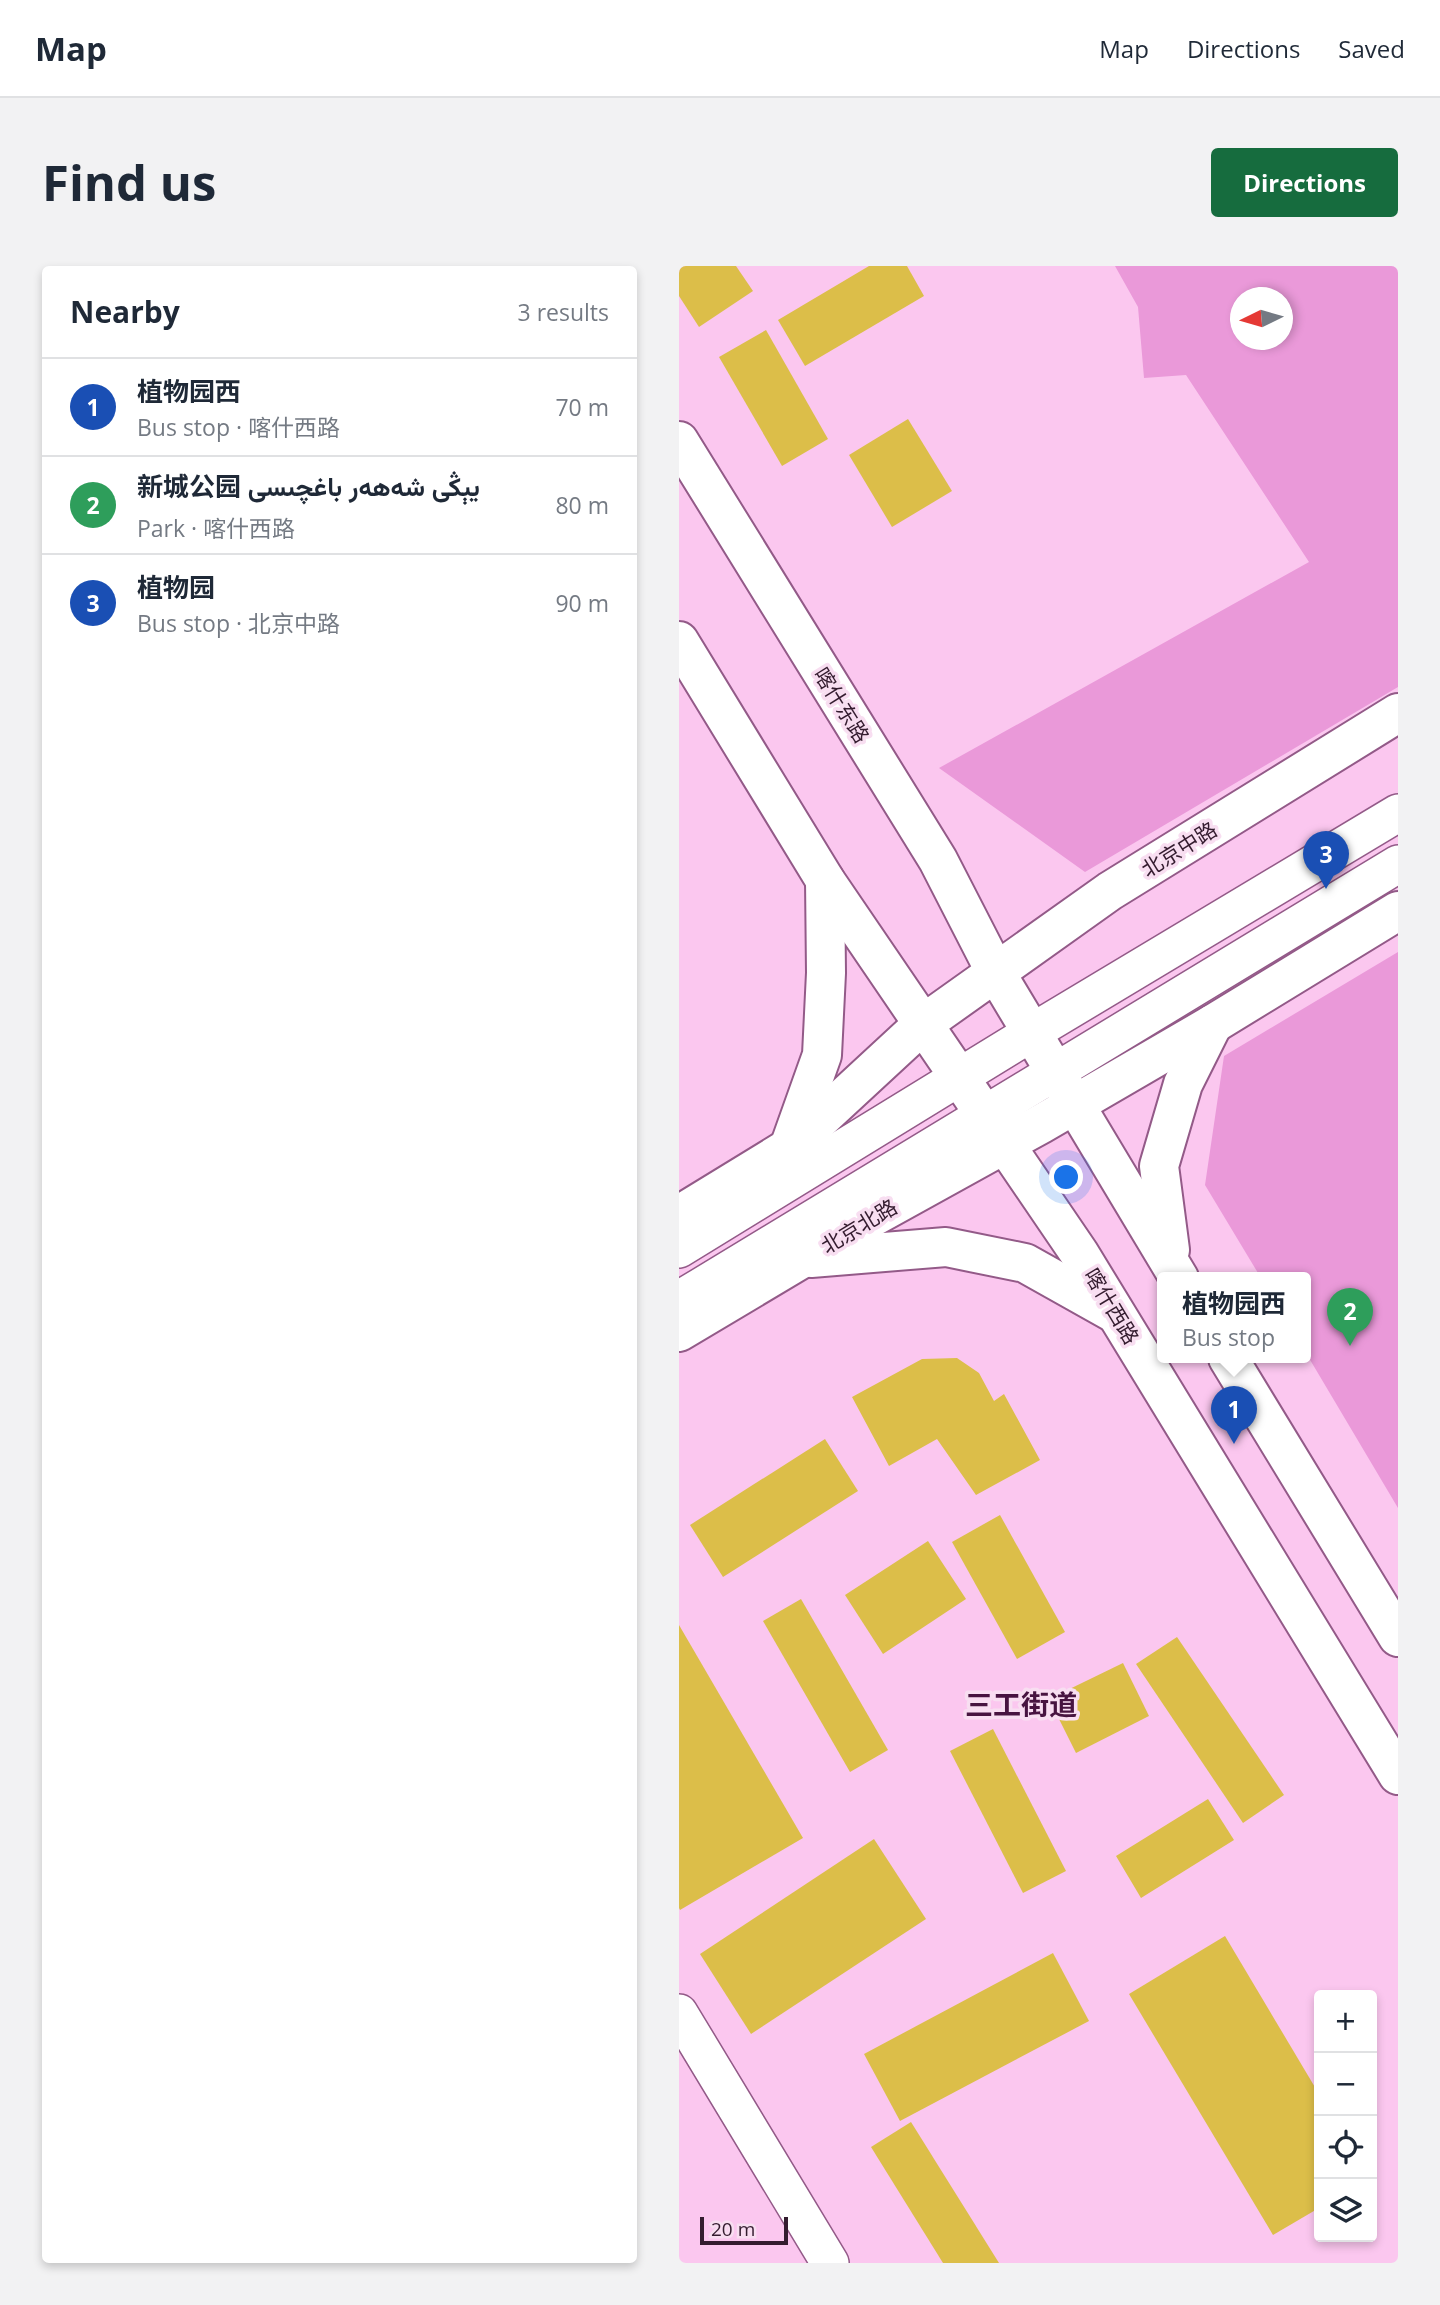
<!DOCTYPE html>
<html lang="en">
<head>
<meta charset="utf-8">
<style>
  :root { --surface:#fff; --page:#f2f2f3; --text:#1f2937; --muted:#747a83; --line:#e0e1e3; --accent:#166c3e }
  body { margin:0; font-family:"Open Sans",Vazirmatn,"Noto Sans SC",sans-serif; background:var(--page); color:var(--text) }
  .controls { position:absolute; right:21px; bottom:21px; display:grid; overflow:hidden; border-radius:7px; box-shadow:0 4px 10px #0003 }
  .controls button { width:63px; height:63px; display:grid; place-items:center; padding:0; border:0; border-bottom:2px solid var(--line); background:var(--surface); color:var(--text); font:35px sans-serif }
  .compass { position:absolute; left:551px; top:21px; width:63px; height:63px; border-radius:50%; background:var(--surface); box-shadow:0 4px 10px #0003; rotate:265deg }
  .scale { position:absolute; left:21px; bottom:18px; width:88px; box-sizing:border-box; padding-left:7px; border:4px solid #341c2f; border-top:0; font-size:19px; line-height:24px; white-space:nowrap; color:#341c2f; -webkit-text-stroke:5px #f8def1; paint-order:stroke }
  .you { position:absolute; left:388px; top:912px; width:24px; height:24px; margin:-18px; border:5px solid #fff; border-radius:50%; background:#1a73e8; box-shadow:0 0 0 10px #1a73e833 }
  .badge { display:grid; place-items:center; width:46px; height:46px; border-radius:50%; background:var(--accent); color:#fff; font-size:23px; font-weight:700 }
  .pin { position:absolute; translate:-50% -58px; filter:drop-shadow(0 2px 4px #0008) }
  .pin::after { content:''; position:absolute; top:37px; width:24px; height:21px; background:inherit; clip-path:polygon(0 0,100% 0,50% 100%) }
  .popup { position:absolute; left:478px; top:1006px; width:154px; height:91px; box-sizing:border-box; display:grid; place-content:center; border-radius:7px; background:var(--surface); filter:drop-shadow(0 2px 5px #0005); font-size:23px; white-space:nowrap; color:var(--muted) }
  .popup b { font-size:26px; color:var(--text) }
  .popup::after { content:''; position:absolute; left:50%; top:100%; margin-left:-14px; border:14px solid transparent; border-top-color:var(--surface) }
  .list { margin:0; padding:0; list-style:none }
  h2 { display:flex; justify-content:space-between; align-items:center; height:91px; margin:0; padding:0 28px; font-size:30px }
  h2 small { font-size:23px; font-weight:400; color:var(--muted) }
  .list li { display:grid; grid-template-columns:46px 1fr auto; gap:21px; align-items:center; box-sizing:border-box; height:98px; padding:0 28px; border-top:2px solid var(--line) }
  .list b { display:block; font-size:26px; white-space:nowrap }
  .list p { margin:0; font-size:23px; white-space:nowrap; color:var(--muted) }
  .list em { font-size:23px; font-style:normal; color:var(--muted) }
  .icon { flex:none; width:38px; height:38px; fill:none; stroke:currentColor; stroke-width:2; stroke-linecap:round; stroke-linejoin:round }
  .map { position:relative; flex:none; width:719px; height:1997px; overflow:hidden; border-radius:7px }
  header { display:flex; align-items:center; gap:42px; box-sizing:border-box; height:98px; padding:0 35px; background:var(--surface); border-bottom:2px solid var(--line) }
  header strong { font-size:33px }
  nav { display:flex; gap:38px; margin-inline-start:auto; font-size:24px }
  .intro { display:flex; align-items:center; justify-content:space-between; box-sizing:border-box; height:168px; padding:0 42px }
  h1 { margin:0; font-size:49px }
  .button { padding:18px 32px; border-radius:7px; background:var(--accent); color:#fff; font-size:24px; font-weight:700 }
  main { display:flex; gap:42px; padding:0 42px }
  aside { flex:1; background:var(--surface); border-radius:7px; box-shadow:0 4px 10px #0003 }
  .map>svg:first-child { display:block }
  .green { fill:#ea99d9; fill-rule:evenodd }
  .building { fill:#dcbe49 }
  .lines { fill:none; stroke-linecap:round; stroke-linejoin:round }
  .minor-casing { stroke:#935a88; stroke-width:40 }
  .major-casing { stroke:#935a88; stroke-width:42 }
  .minor { stroke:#fff; stroke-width:37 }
  .major { stroke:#fff; stroke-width:38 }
  .labels { text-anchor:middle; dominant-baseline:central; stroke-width:7; stroke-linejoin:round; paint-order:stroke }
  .street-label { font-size:21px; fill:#341c2f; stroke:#f8def1 }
  .district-label { font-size:28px; font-weight:bold; fill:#471440; stroke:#f8def1 }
</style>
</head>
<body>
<header>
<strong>Map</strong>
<nav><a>Map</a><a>Directions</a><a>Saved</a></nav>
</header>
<div class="intro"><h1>Find us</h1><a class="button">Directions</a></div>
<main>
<aside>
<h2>Nearby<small>3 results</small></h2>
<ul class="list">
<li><span class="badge" style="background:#1a4fb4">1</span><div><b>植物园西</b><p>Bus stop · 喀什西路</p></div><em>70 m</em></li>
<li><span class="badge" style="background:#2e9e5b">2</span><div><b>新城公园 يېڭى شەھەر باغچىسى</b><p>Park · 喀什西路</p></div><em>80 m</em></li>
<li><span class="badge" style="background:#1a4fb4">3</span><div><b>植物园</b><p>Bus stop · 北京中路</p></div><em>90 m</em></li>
</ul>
</aside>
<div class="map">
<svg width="719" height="1997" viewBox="0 0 719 1997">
  <rect width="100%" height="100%" fill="#fbc7ef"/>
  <g class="green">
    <path d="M436,0H719V421L406,606L260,502L630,296L507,109L465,112L459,41ZM562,32H604V74H562Z"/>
    <polygon points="719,686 719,1242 627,1087 627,1012 582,1012 526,919 545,790"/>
  </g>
  <g class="building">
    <polygon points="0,0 57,0 74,25 20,61 0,30"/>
    <polygon points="190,0 228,0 245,30 126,100 99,54"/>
    <polygon points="87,64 149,173 103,200 40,91"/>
    <polygon points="229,153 273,225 213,261 170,189"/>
    <polygon points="278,1092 300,1107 315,1135 325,1128 361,1194 297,1229 258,1173 210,1200 173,1131 243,1093"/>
    <polygon points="146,1173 179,1225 44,1311 11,1259"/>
    <polygon points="321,1249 386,1366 338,1393 273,1276"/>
    <polygon points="249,1275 287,1333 204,1388 166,1329"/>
    <polygon points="122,1333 209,1484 171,1506 84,1355"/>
    <polygon points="0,1359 124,1572 1,1644 0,1642"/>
    <polygon points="498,1371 605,1529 564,1557 457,1398"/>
    <polygon points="444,1397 470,1450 397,1487 370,1433"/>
    <polygon points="314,1463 387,1605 344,1627 271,1485"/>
    <polygon points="529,1533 555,1574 462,1632 437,1590"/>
    <polygon points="195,1573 247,1653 72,1768 21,1688"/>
    <polygon points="546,1670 640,1828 640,1942 594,1969 450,1728"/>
    <polygon points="374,1687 410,1755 221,1855 185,1788"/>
    <polygon points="232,1856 320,1997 264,1997 192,1881"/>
  </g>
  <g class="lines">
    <g class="minor-casing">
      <g id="minor">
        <polyline points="0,983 352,767 719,547"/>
        <polyline points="0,1034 719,598"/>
        <polyline points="0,1747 151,1997"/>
      </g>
    </g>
    <g class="major-casing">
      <g id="major">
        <polyline points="0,175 259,594 317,707 500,1012"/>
        <polyline points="0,375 146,614 400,987 719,1509"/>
        <polyline points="112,876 143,789 147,707 146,614"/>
        <polyline points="0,949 111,881 244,758 431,625 719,447"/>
        <polyline points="491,984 480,900 504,818 534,758"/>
        <polyline points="132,992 267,981 346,997 435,1047"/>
        <polyline points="0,1066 181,958 362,858 534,758 719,645"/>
        <polyline points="549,1092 719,1371"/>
      </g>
    </g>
    <use href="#minor" class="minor"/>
    <use href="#major" class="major"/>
  </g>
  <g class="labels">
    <g class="street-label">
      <text transform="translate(163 439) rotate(58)">喀什东路</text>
      <text transform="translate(500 583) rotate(-32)">北京中路</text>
      <text transform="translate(180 960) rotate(-31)">北京北路</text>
      <text transform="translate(433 1040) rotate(59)">喀什西路</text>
    </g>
    <g class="district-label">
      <text x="342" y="1438">三工街道</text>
    </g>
  </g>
</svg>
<div class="controls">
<button>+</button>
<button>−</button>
<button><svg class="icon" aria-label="locate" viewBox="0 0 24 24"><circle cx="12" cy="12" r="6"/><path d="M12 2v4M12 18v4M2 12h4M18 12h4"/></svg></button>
<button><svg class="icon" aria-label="layers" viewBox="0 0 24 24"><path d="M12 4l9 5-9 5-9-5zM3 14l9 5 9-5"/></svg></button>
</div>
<svg class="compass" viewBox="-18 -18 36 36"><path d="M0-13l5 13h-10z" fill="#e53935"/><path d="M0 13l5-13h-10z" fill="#747a83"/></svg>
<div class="scale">20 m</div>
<div class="you"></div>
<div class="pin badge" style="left:555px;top:1178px;background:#1a4fb4">1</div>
<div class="popup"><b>植物园西</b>Bus stop</div>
<div class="pin badge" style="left:671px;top:1080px;background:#2e9e5b">2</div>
<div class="pin badge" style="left:647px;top:623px;background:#1a4fb4">3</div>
</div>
</main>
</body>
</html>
